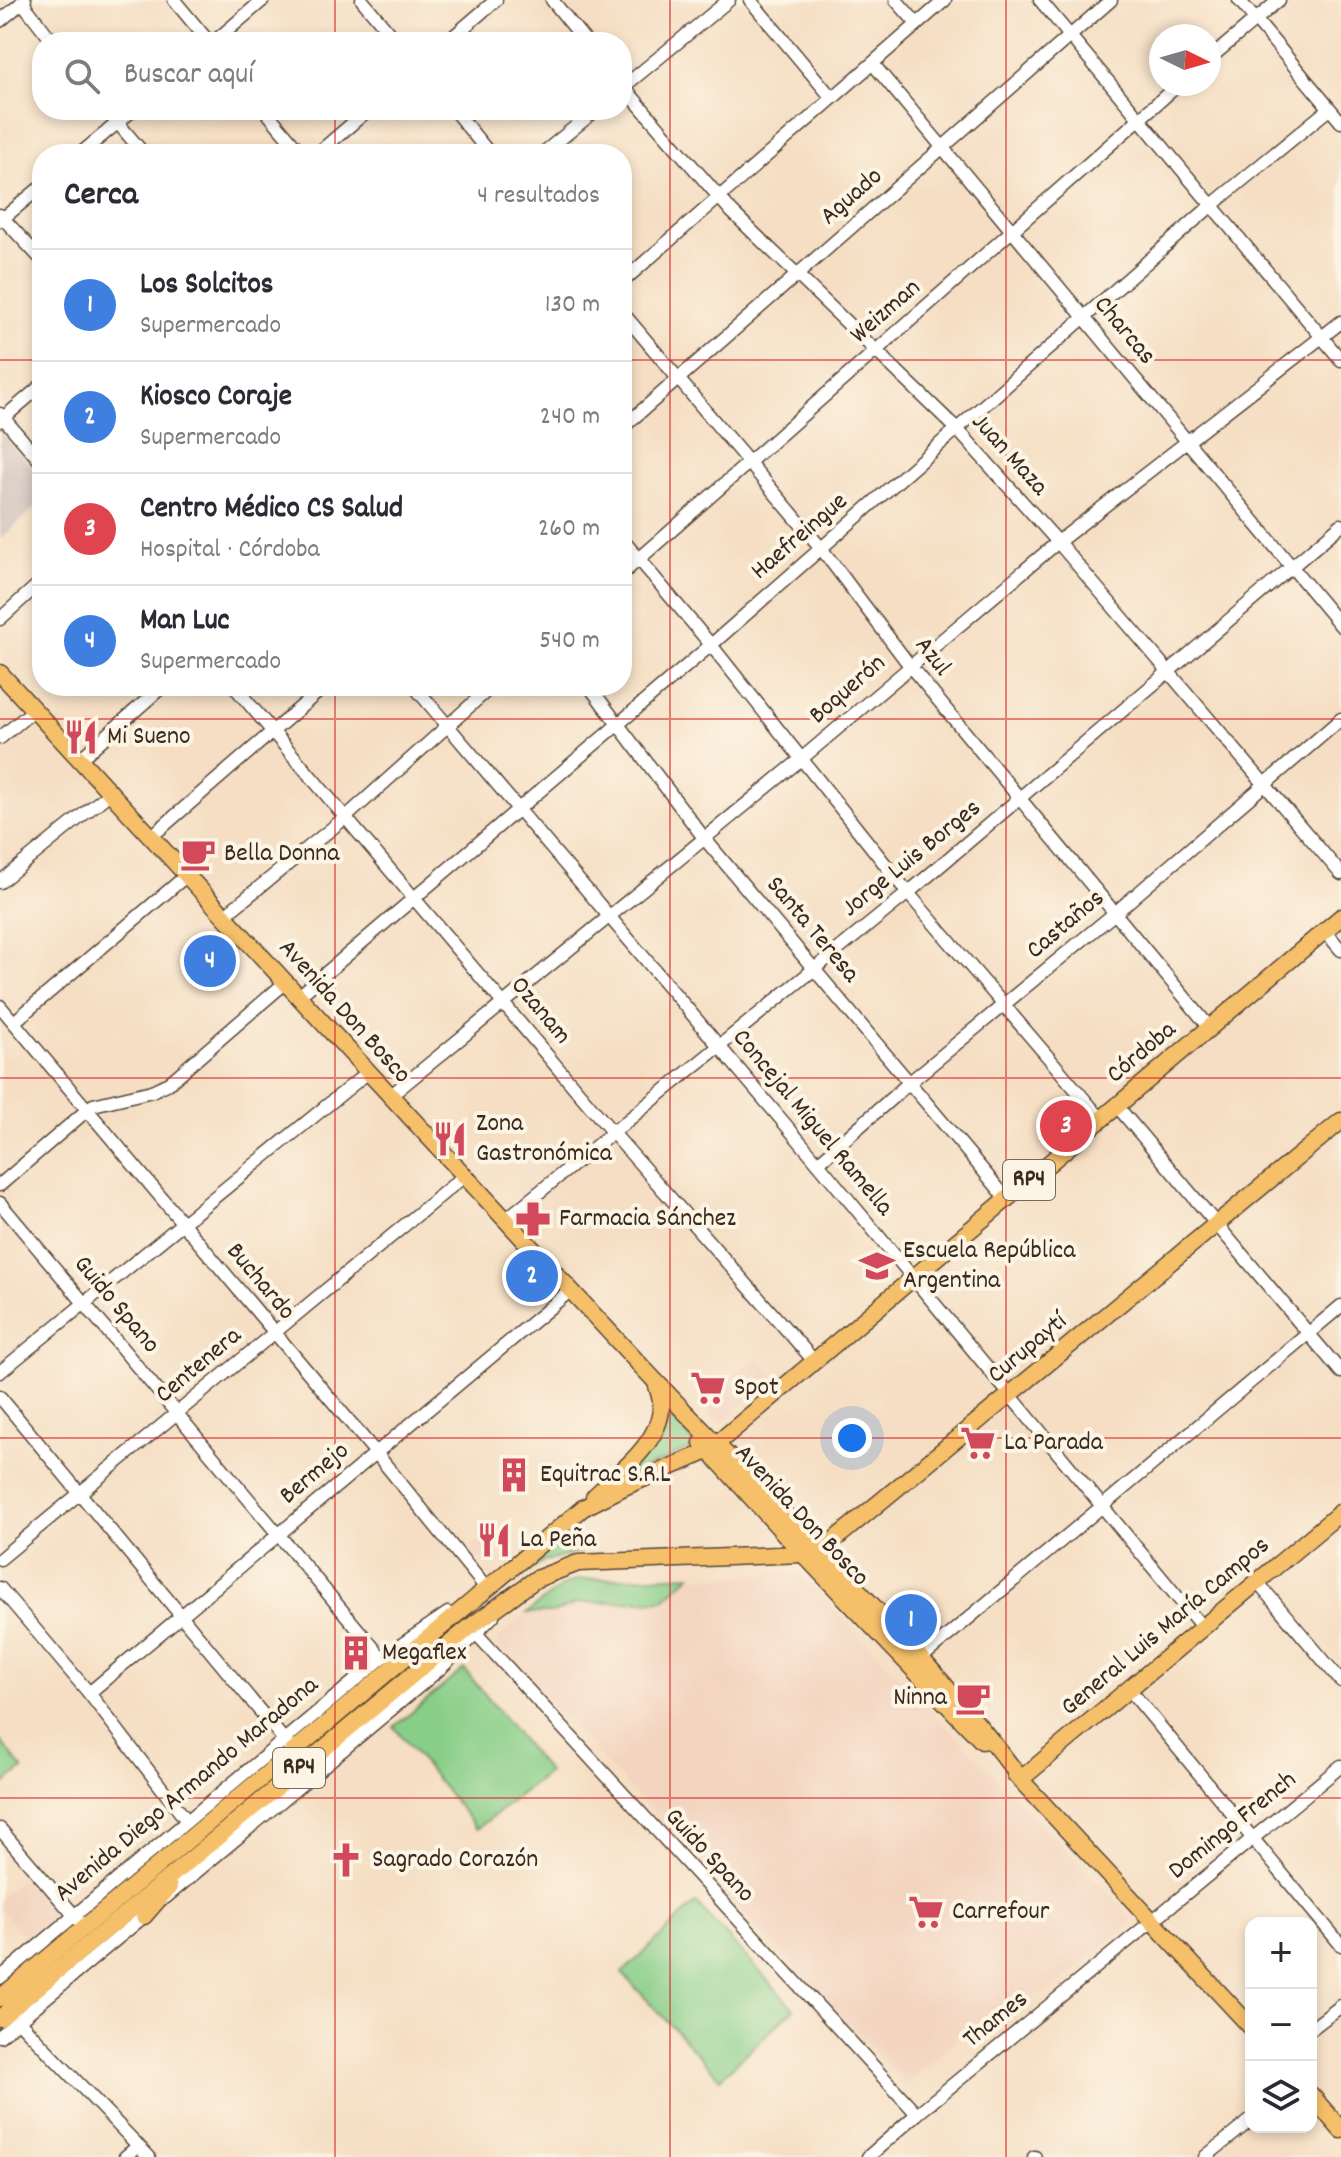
<!DOCTYPE html>
<html lang="es">
<head>
<meta charset="utf-8">
<style>
  :root { --surface:#fff; --page:#f2f2f3; --text:#2b2b33; --muted:#7c7c81; --line:#e1e1e2; --accent:#7c3aed }
  body { margin:0; font-family:Dekko,sans-serif; background:var(--page); color:var(--text) }
  .controls { position:absolute; right:24px; bottom:24px; display:grid; overflow:hidden; border-radius:16px; box-shadow:0 4px 12px #0003 }
  .controls button { width:72px; height:72px; display:grid; place-items:center; padding:0; border:0; border-bottom:2px solid var(--line); background:var(--surface); color:var(--text); font:40px sans-serif }
  .compass { position:absolute; left:1149px; top:24px; width:72px; height:72px; border-radius:50%; background:var(--surface); box-shadow:0 4px 12px #0003; rotate:95deg }
  .you { position:absolute; left:852px; top:1438px; width:28px; height:28px; margin:-20px; border:6px solid #fff; border-radius:50%; background:#1a73e8; box-shadow:0 0 0 12px #1a73e833 }
  .badge { display:grid; place-items:center; width:52px; height:52px; border-radius:50%; background:var(--accent); color:#fff; font-size:26px; font-weight:700 }
  .pin { position:absolute; translate:-50% -50%; border:4px solid #fff; box-shadow:0 2px 8px #0006 }
  .list { margin:0; padding:0; list-style:none }
  h2 { display:flex; justify-content:space-between; align-items:center; height:104px; margin:0; padding:0 32px; font-size:34px }
  h2 small { font-size:26px; font-weight:400; color:var(--muted) }
  .list li { display:grid; grid-template-columns:52px 1fr auto; gap:24px; align-items:center; box-sizing:border-box; height:112px; padding:0 32px; border-top:2px solid var(--line) }
  .list b { display:block; font-size:30px; white-space:nowrap }
  .list p { margin:0; font-size:26px; white-space:nowrap; color:var(--muted) }
  .list em { font-size:26px; font-style:normal; color:var(--muted) }
  .icon { flex:none; width:44px; height:44px; fill:none; stroke:currentColor; stroke-width:2; stroke-linecap:round; stroke-linejoin:round }
  .map { position:relative; flex:none; width:1341px; height:2157px; overflow:hidden }
  .search { position:absolute; background:var(--surface); box-shadow:0 4px 12px #0003; left:32px; top:32px; width:600px; height:88px; display:flex; align-items:center; gap:20px; box-sizing:border-box; padding:0 28px; border-radius:32px; color:var(--muted); font-size:30px }
  .panel { position:absolute; background:var(--surface); box-shadow:0 4px 12px #0003; left:32px; top:144px; width:600px; height:552px; border-radius:32px }
  .map>svg:first-child { display:block }
  .built { fill:#f3d4bf }
  .industrial { fill:#cfc0bb }
  .green { fill:#88ce88; stroke:#627c53; stroke-width:2 }
  .lines { fill:none; stroke-linecap:round; stroke-linejoin:round }
  .minor-casing { stroke:#574537; stroke-width:15 }
  .major-casing { stroke:#574537; stroke-width:19 }
  .minor { stroke:#fff; stroke-width:12 }
  .major { stroke:#f6c06b; stroke-width:16 }
  .grid { fill:none; stroke:#d62828; stroke-width:2; stroke-opacity:0.55 }
  .labels { text-anchor:middle; dominant-baseline:central; stroke-width:8; stroke-linejoin:round; paint-order:stroke }
  .shield { fill:#fcf5e5; stroke:#75675a; stroke-width:2 }
  .shield-label { font-size:24px; font-weight:bold; fill:#3b2a1e }
  .street-label { font-size:26px; fill:#3b2a1e; stroke:#fcf5e5 }
  .poi-label { font-size:26px; fill:#3b2a1e; stroke:#fcf5e5; text-anchor:start }
</style>
</head>
<body>
<div class="map">
<svg width="1341" height="2157" viewBox="0 0 1341 2157">
  <rect width="100%" height="100%" fill="#fcf5e5"/>
  <filter id="ink" filterUnits="userSpaceOnUse"><feTurbulence type="fractalNoise" baseFrequency=".0125" numOctaves="2"/><feDisplacementMap in="SourceGraphic" scale="16" xChannelSelector="R" yChannelSelector="G"/><feConvolveMatrix kernelMatrix="1 2 1 2 8 2 1 2 1" color-interpolation-filters="sRGB"/></filter>
  <filter id="wash" filterUnits="userSpaceOnUse"><feTurbulence type="fractalNoise" baseFrequency=".006" numOctaves="4" result="noise"/><feDisplacementMap in="SourceGraphic" scale="32" xChannelSelector="R" yChannelSelector="G"/><feGaussianBlur stdDeviation="1.8" result="paint"/><feColorMatrix in="noise" values="0 0 0 0 0 0 0 0 0 0 0 0 0 0 0 0 0 1.4 0 .05"/><feComposite in="paint" operator="in"/></filter>
  <g filter="url(#wash)">
    <rect width="100%" height="100%" fill="#f5dec3"/>
    <g class="built">
      <polygon points="757,1356 775,1376 720,1424 699,1403"/>
      <polygon points="487,1524 502,1540 480,1559 470,1548 481,1539 476,1533"/>
      <polygon points="799,1573 1132,1918 1131,1923 1045,1995 1016,1994 981,2026 970,2027 907,2085 752,1923 707,1871 496,1645 498,1638 541,1600 578,1580"/>
      <polygon points="26,1874 57,1912 25,1939 0,1909 0,1897"/>
    </g>
    <polygon class="industrial" points="0,431 42,479 42,502 0,539"/>
    <g class="green">
      <polygon points="669,1420 675,1421 694,1443 692,1448 621,1479 650,1450"/>
      <polygon points="566,1535 580,1552 545,1561 520,1577 100,1925 99,1921"/>
      <polygon points="691,1575 663,1600 577,1603 553,1613 527,1613 561,1587 578,1580"/>
      <polygon points="464,1669 548,1772 477,1829 394,1727"/>
      <polygon points="0,1740 23,1769 0,1787"/>
      <polygon points="696,1903 794,2009 720,2078 622,1973"/>
    </g>
  </g>
  <g filter="url(#ink)">
    <g class="lines">
      <g class="minor-casing">
        <g id="minor">
          <polyline points="174,0 209,42"/>
          <polyline points="362,0 397,42"/>
          <polyline points="552,0 586,42"/>
          <polyline points="750,0 832,98"/>
          <polyline points="896,0 917,24"/>
          <polyline points="1040,0 1341,360"/>
          <polyline points="1239,0 1341,122"/>
          <polyline points="22,2 53,42"/>
          <polyline points="0,21 25,0"/>
          <polyline points="214,42 263,0"/>
          <polyline points="447,42 496,0"/>
          <polyline points="1209,59 1279,0"/>
          <polyline points="873,64 1341,626"/>
          <polyline points="622,85 732,212 957,429 1058,542 1341,874"/>
          <polyline points="622,88 729,0"/>
          <polyline points="107,110 144,154"/>
          <polyline points="265,110 302,154"/>
          <polyline points="454,110 490,154"/>
          <polyline points="80,154 133,110"/>
          <polyline points="317,154 368,110"/>
          <polyline points="542,154 596,110"/>
          <polyline points="0,215 42,260"/>
          <polyline points="0,221 42,186"/>
          <polyline points="622,282 945,0"/>
          <polyline points="622,312 821,548 910,666 1210,1028"/>
          <polyline points="0,414 42,463"/>
          <polyline points="0,421 42,385"/>
          <polyline points="622,428 1111,0"/>
          <polyline points="622,539 711,645 908,893 1101,1119"/>
          <polyline points="622,574 1179,84"/>
          <polyline points="0,619 42,581"/>
          <polyline points="234,686 613,1133 815,1362"/>
          <polyline points="414,686 818,1163 1203,1628"/>
          <polyline points="589,686 704,838 1007,1199"/>
          <polyline points="0,738 34,710"/>
          <polyline points="80,759 163,686"/>
          <polyline points="152,836 325,686"/>
          <polyline points="0,882 111,792"/>
          <polyline points="225,915 346,817 492,686"/>
          <polyline points="1325,931 1341,950"/>
          <polyline points="299,996 711,645 1212,205 1329,109"/>
          <polyline points="0,1006 376,1453 486,1588 480,1591"/>
          <polyline points="14,1022 187,875"/>
          <polyline points="389,1097 800,760 1058,542 1341,322"/>
          <polyline points="1117,1106 1341,1372"/>
          <polyline points="818,1163 910,1082 1115,913 1341,719"/>
          <polyline points="0,1185 93,1105 152,1091 169,1083 286,982"/>
          <polyline points="0,1203 382,1658"/>
          <polyline points="505,1220 908,893 1341,525"/>
          <polyline points="0,1372 367,1073"/>
          <polyline points="0,1397 289,1746"/>
          <polyline points="0,1559 463,1177"/>
          <polyline points="1258,1583 1341,1681"/>
          <polyline points="0,1588 89,1693 187,1821"/>
          <polyline points="472,1629 917,2114"/>
          <polyline points="920,1659 1341,1306"/>
          <polyline points="1129,1689 1341,1945"/>
          <polyline points="89,1693 571,1290"/>
          <polyline points="0,1829 79,1921"/>
          <polyline points="165,1898 441,1668 493,1616"/>
          <polyline points="0,1978 382,1658 448,1613"/>
          <polyline points="14,2016 149,2157"/>
          <polyline points="1311,2029 1341,2006"/>
          <polyline points="0,2036 148,1913"/>
          <polyline points="125,2157 138,2146"/>
          <polyline points="868,2157 917,2114 1341,1766"/>
          <polyline points="1034,2157 1035,2157"/>
          <polyline points="1205,2157 1251,2120"/>
        </g>
      </g>
      <g class="major-casing">
        <g id="major">
          <path d="M0,673C214,904 427,1137 642,1367C770,1503 908,1630 1021,1779"/>
          <polyline points="702,1443 803,1554 982,1741"/>
          <path d="M594,1497C617,1474 660,1444 661,1407C662,1399 658,1391 656,1382"/>
          <polyline points="1015,1774 1251,2027"/>
          <polyline points="1021,1779 1341,1512"/>
          <polyline points="144,1916 169,1887"/>
          <polyline points="0,1998 583,1508 624,1487 708,1451 1341,917"/>
          <polyline points="0,2018 470,1627 536,1579 578,1563 803,1554 828,1545 1341,1121"/>
          <polyline points="1311,2095 1341,2130"/>
        </g>
      </g>
      <use href="#minor" class="minor"/>
      <use href="#major" class="major"/>
    </g>
  </g>
  <path class="grid" d="M335,0V42M670,0V2157M1006,0V2157M335,110V154M0,360H42M622,360H1341M335,686V2157M0,719H1341M0,1078H1341M0,1438H1341M0,1798H1341"/>
  <defs>
    <g id="restaurant-bare" transform="scale(2.76)"><path d="M-5-6h1v4h1v-4h1v4h1v-4h1v5L-1.5 .5V6h-2V.5L-5-1ZM5-6V6H3V1.5H1.5Q1.5-4 5-6Z" fill="#d1495b" stroke="#fcf5e5" stroke-width="2.5" paint-order="stroke"/></g>
    <g id="cafe-bare" transform="scale(2.76)"><path d="M-5.5-4.5H6V0H3Q3 3.5 0 3.5H-2.5Q-5.5 3.5-5.5 0ZM3-3.2v2h1.7v-2ZM-6 4.5H4V6H-6Z" fill="#d1495b" stroke="#fcf5e5" stroke-width="2.5" paint-order="stroke"/></g>
    <g id="pharmacy-bare" transform="scale(2.76)"><path d="M-2-6h4v4h4v4h-4v4h-4v-4h-4v-4h4Z" fill="#d1495b" stroke="#fcf5e5" stroke-width="2.5" paint-order="stroke"/></g>
    <g id="school-bare" transform="scale(2.76)"><path d="M0-5L7-2L0 1L-7-2ZM-4 1L0 2.5L4 1V4Q0 6-4 4Z" fill="#d1495b" stroke="#fcf5e5" stroke-width="2.5" paint-order="stroke"/></g>
    <g id="supermarket-bare" transform="scale(2.76)"><path d="M-6-5.5h2.5l.6 2H6L4.5 2H-2.5L-4.4-4H-6ZM-1.5 3.2a1.3 1.3 0 1 0 .1 0ZM3 3.2a1.3 1.3 0 1 0 .1 0Z" fill="#d1495b" stroke="#fcf5e5" stroke-width="2.5" paint-order="stroke"/></g>
    <g id="building-bare" transform="scale(2.76)"><path d="M-4-6H4V6H1V3H-1V6H-4ZM-2.5-4.3h1.7v1.8h-1.7ZM.8-4.3h1.7v1.8H.8ZM-2.5-1h1.7V.8h-1.7ZM.8-1h1.7V.8H.8Z" fill="#d1495b" stroke="#fcf5e5" stroke-width="2.5" paint-order="stroke"/></g>
    <g id="church-bare" transform="scale(2.76)"><path d="M-1.2-6h2.4v3.5h3.3v2.4h-3.3V6h-2.4V-.1h-3.3v-2.4h3.3Z" fill="#d1495b" stroke="#fcf5e5" stroke-width="2.5" paint-order="stroke"/></g>
  </defs>
  <g fill-rule="evenodd">
    <use href="#restaurant-bare" x="81" y="737"/>
    <use href="#cafe-bare" x="198" y="854"/>
    <use href="#restaurant-bare" x="450" y="1139"/>
    <use href="#pharmacy-bare" x="533" y="1219"/>
    <use href="#school-bare" x="877" y="1266"/>
    <use href="#supermarket-bare" x="708" y="1388"/>
    <use href="#supermarket-bare" x="978" y="1443"/>
    <use href="#building-bare" x="514" y="1475"/>
    <use href="#restaurant-bare" x="494" y="1540"/>
    <use href="#building-bare" x="356" y="1653"/>
    <use href="#cafe-bare" x="973" y="1698"/>
    <use href="#church-bare" x="346" y="1860"/>
    <use href="#supermarket-bare" x="926" y="1912"/>
  </g>
  <g class="labels">
    <g class="shield">
      <rect x="1003" y="1160" width="52" height="40" rx="6"/>
      <rect x="273" y="1748" width="52" height="40" rx="6"/>
    </g>
    <g class="shield-label">
      <text x="1029" y="1180">RP4</text>
      <text x="299" y="1768">RP4</text>
    </g>
    <g class="street-label">
      <text transform="translate(852 197) rotate(-41)">Aguado</text>
      <text transform="translate(886 312) rotate(-41)">Weizman</text>
      <text transform="translate(1124 331) rotate(50)">Charcas</text>
      <text transform="translate(1009 455) rotate(48)">Juan Maza</text>
      <text transform="translate(800 537) rotate(-41)">Haefreingue</text>
      <text transform="translate(932 657) rotate(52)">Azul</text>
      <text transform="translate(848 690) rotate(-41)">Boquerón</text>
      <text transform="translate(912 859) rotate(-39)">Jorge Luis Borges</text>
      <text transform="translate(1066 925) rotate(-40)">Castaños</text>
      <text transform="translate(812 930) rotate(50)">Santa Teresa</text>
      <text transform="translate(540 1011) rotate(50)">Ozanam</text>
      <text transform="translate(344 1012) rotate(48)">Avenida Don Bosco</text>
      <text transform="translate(1142 1053) rotate(-40)">Córdoba</text>
      <text transform="translate(812 1123) rotate(50)">Concejal Miguel Ramella</text>
      <text transform="translate(260 1282) rotate(50)">Buchardo</text>
      <text transform="translate(116 1305) rotate(50)">Guido Spano</text>
      <text transform="translate(1028 1349) rotate(-40)">Curupaytí</text>
      <text transform="translate(199 1366) rotate(-40)">Centenera</text>
      <text transform="translate(315 1474) rotate(-40)">Bermejo</text>
      <text transform="translate(801 1516) rotate(47)">Avenida Don Bosco</text>
      <text transform="translate(1166 1627) rotate(-40)">General Luis María Campos</text>
      <text transform="translate(187 1790) rotate(-40)">Avenida Diego Armando Maradona</text>
      <text transform="translate(1233 1826) rotate(-39)">Domingo French</text>
      <text transform="translate(709 1856) rotate(47)">Guido Spano</text>
      <text transform="translate(996 2020) rotate(-39)">Thames</text>
    </g>
    <g class="poi-label">
      <text x="107" y="737">Mi Sueno</text>
      <text x="224" y="854">Bella Donna</text>
      <text x="476" y="1124">Zona<tspan x="476" dy="30">Gastronómica</tspan></text>
      <text x="559" y="1219">Farmacia Sánchez</text>
      <text x="903" y="1251">Escuela República<tspan x="903" dy="30">Argentina</tspan></text>
      <text x="734" y="1388">Spot</text>
      <text x="1004" y="1443">La Parada</text>
      <text x="540" y="1475">Equitrac S.R.L</text>
      <text x="520" y="1540">La Peña</text>
      <text x="382" y="1653">Megaflex</text>
      <text x="947" y="1698" text-anchor="end">Ninna</text>
      <text x="372" y="1860">Sagrado Corazón</text>
      <text x="952" y="1912">Carrefour</text>
    </g>
  </g>
</svg>
<div class="controls">
<button>+</button>
<button>−</button>
<button><svg class="icon" aria-label="layers" viewBox="0 0 24 24"><path d="M12 4l9 5-9 5-9-5zM3 14l9 5 9-5"/></svg></button>
</div>
<svg class="compass" viewBox="-18 -18 36 36"><path d="M0-13l5 13h-10z" fill="#e53935"/><path d="M0 13l5-13h-10z" fill="#7c7c81"/></svg>
<div class="you"></div>
<div class="pin badge" style="left:911px;top:1620px;background:#3f7fe0">1</div>
<div class="pin badge" style="left:532px;top:1276px;background:#3f7fe0">2</div>
<div class="pin badge" style="left:1066px;top:1126px;background:#e0444e">3</div>
<div class="pin badge" style="left:210px;top:961px;background:#3f7fe0">4</div>
<div class="search"><svg class="icon" aria-label="search" viewBox="0 0 24 24"><circle cx="10" cy="10" r="6"/><path d="M15 15l6 6"/></svg>Buscar aquí</div>
<section class="panel">
<h2>Cerca<small>4 resultados</small></h2>
<ul class="list">
<li><span class="badge" style="background:#3f7fe0">1</span><div><b>Los Solcitos</b><p>Supermercado</p></div><em>130 m</em></li>
<li><span class="badge" style="background:#3f7fe0">2</span><div><b>Kiosco Coraje</b><p>Supermercado</p></div><em>240 m</em></li>
<li><span class="badge" style="background:#e0444e">3</span><div><b>Centro Médico CS Salud</b><p>Hospital · Córdoba</p></div><em>260 m</em></li>
<li><span class="badge" style="background:#3f7fe0">4</span><div><b>Man Luc</b><p>Supermercado</p></div><em>540 m</em></li>
</ul>
</section>
</div>
</body>
</html>
